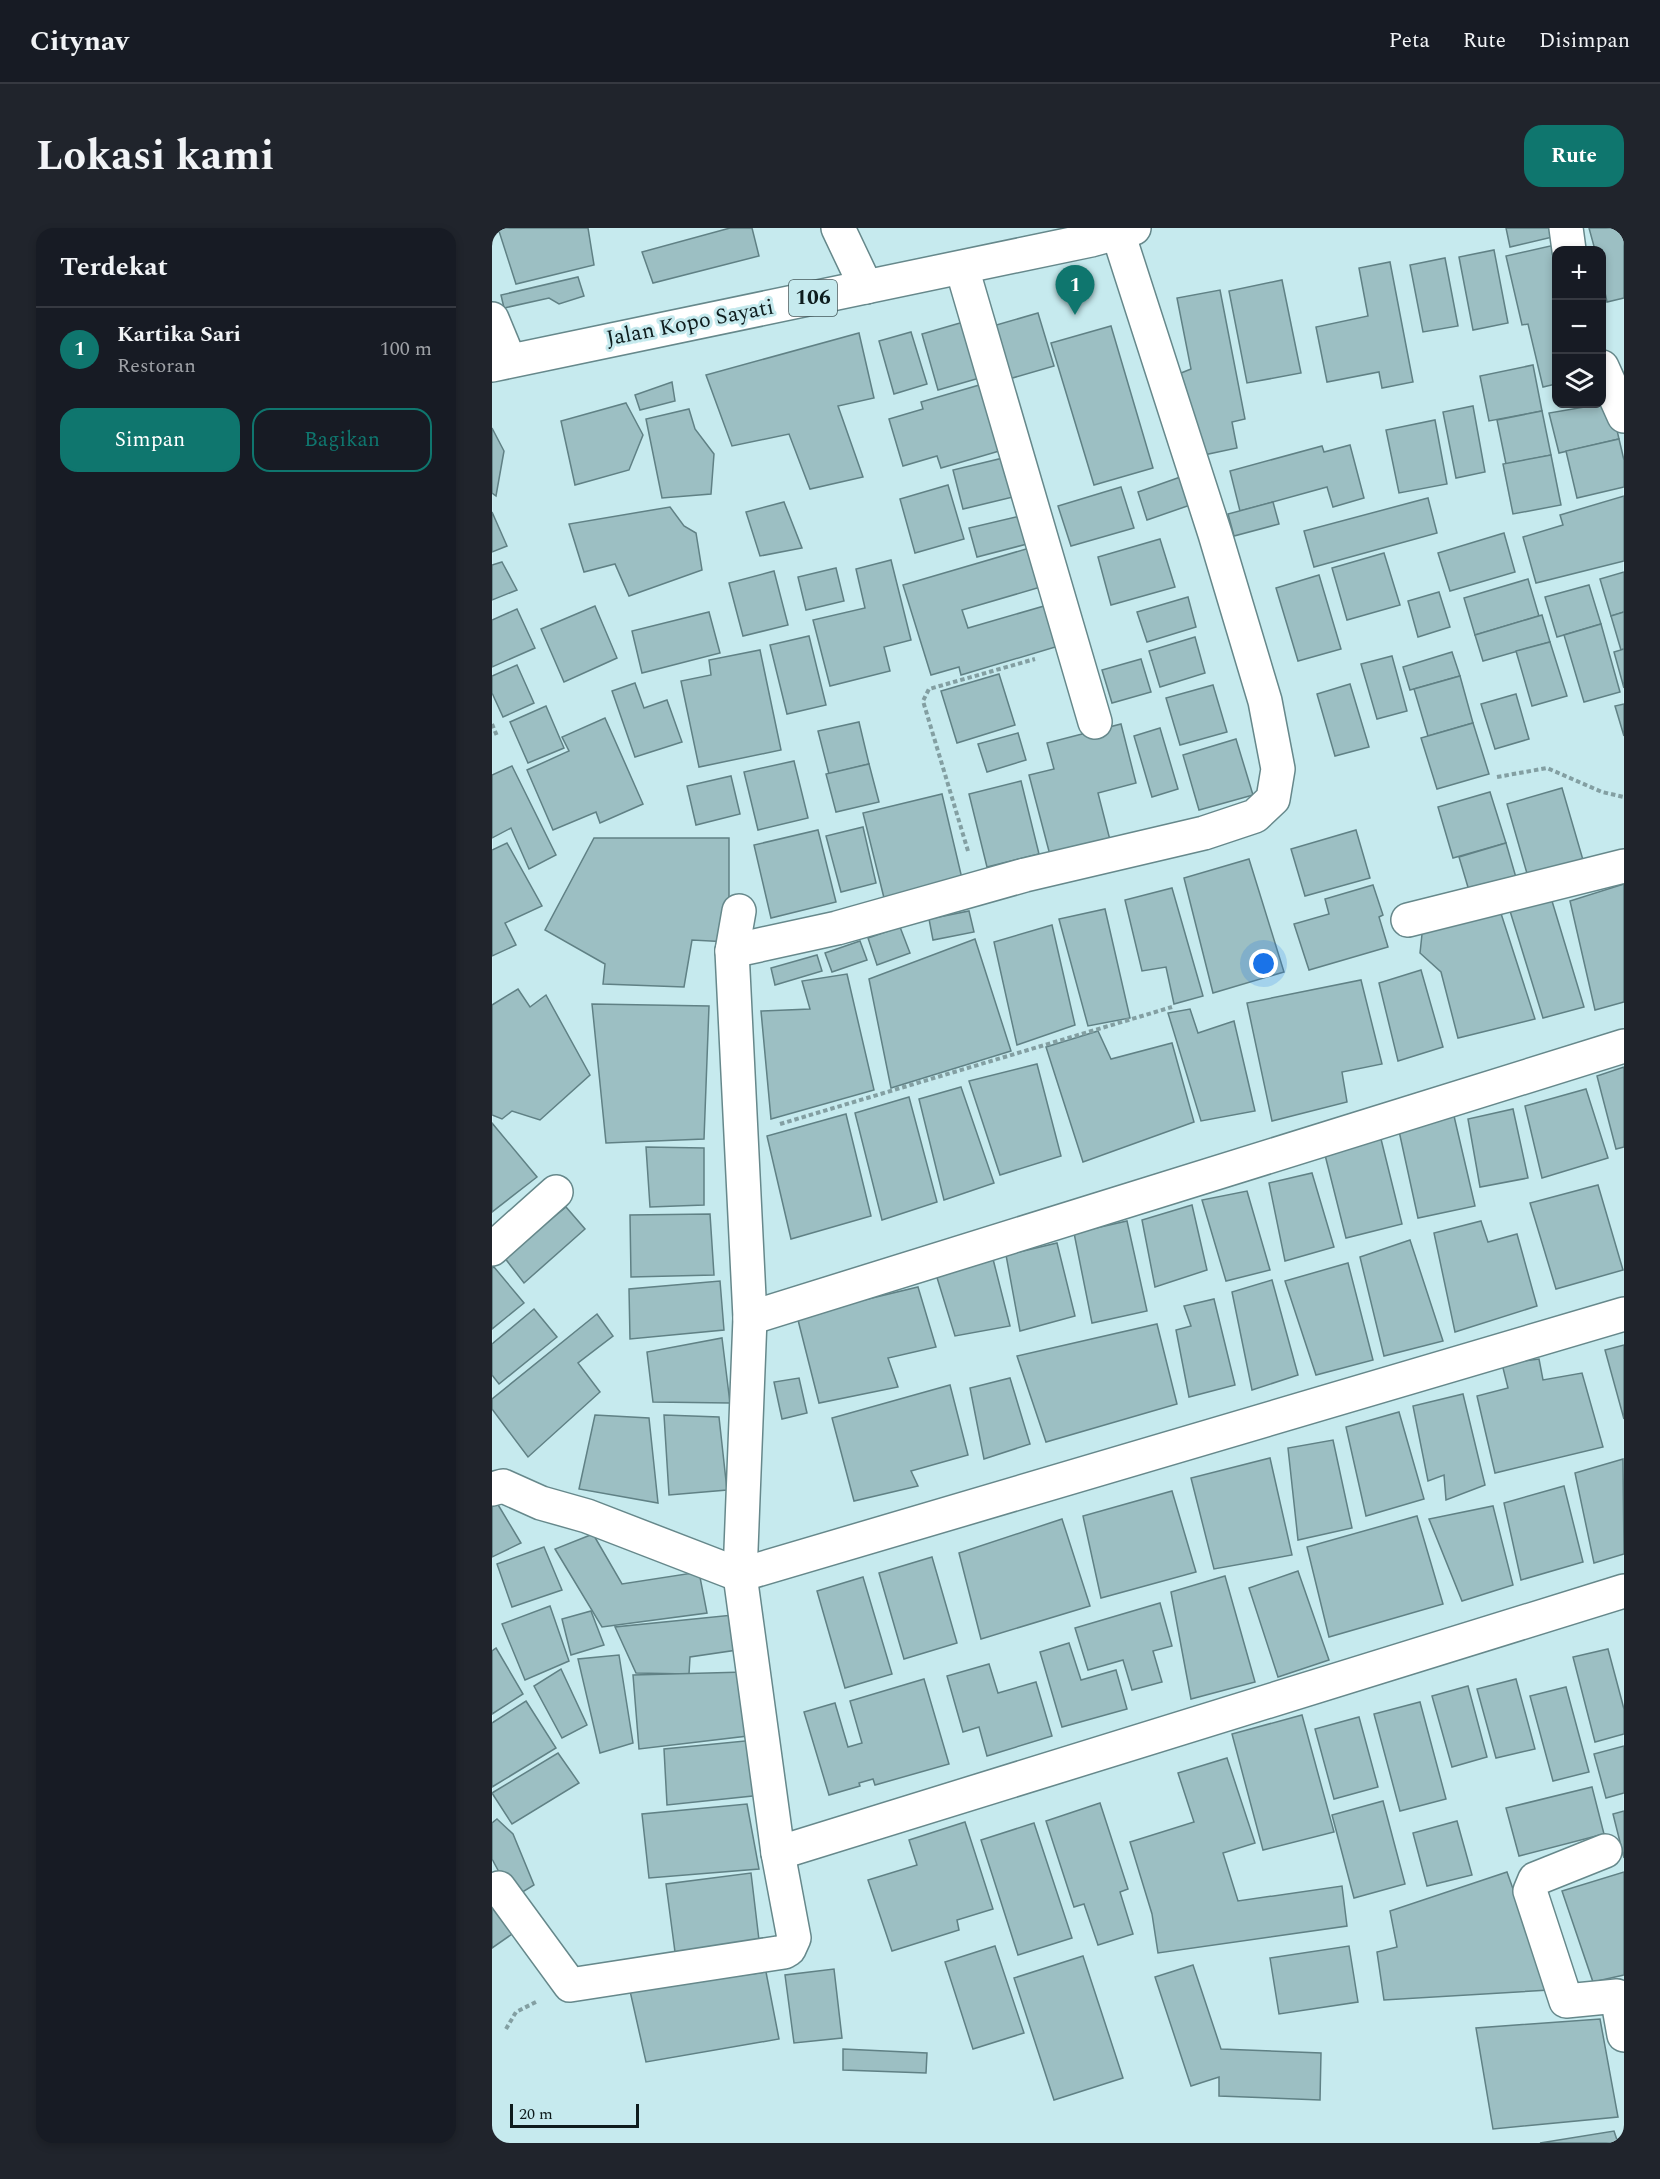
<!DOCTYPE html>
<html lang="id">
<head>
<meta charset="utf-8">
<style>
  :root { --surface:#171b24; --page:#20242c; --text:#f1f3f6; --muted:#9ea1a6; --line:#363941; --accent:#0f766e }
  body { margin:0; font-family:Spectral,serif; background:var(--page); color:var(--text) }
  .controls { position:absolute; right:18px; top:18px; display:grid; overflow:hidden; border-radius:12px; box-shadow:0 3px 9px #0003 }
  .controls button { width:54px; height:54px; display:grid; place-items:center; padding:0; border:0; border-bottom:2px solid var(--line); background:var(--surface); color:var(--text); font:30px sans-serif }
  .scale { position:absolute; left:18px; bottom:15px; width:129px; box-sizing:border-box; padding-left:6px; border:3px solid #0e1c1d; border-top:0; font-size:16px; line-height:21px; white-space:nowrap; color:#0e1c1d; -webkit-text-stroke:4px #c6eaee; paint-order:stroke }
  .you { position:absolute; left:772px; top:736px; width:21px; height:21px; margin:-15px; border:4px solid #fff; border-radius:50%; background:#1a73e8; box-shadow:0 0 0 9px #1a73e833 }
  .badge { display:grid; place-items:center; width:39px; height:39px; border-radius:50%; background:var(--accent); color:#fff; font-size:20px; font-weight:700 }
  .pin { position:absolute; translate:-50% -50px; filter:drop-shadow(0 2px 3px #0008) }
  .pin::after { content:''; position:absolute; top:32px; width:21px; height:18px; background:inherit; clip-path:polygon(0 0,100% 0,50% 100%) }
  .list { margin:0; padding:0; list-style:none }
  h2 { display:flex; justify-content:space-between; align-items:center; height:78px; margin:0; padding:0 24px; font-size:26px }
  h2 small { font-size:20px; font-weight:400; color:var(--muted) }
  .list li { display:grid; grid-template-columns:39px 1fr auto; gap:18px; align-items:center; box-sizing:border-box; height:84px; padding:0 24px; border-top:2px solid var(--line) }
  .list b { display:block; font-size:22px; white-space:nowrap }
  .list p { margin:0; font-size:20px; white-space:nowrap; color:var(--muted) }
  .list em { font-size:20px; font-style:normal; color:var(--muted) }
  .actions { display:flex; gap:12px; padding:18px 24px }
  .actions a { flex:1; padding:14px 0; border:2px solid var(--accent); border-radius:18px; text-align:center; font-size:21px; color:var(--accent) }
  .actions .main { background:var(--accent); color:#fff }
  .icon { flex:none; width:33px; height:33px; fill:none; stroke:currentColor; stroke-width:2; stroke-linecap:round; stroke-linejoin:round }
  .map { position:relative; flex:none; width:1132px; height:1915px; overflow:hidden; border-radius:18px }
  header { display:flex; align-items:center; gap:36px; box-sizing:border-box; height:84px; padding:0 30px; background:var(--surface); border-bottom:2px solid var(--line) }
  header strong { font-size:28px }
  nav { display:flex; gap:33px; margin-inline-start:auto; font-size:21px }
  .intro { display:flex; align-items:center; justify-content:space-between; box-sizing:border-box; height:144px; padding:0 36px }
  h1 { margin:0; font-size:42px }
  .button { padding:15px 27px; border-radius:18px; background:var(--accent); color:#fff; font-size:21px; font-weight:700 }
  main { display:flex; gap:36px; padding:0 36px }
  aside { flex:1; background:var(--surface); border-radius:18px; box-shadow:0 3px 9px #0003 }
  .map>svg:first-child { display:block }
  .building { fill:#9cbfc3; stroke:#608185; stroke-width:1.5 }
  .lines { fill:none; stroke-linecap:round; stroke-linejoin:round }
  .minor-casing { stroke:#66888b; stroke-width:36 }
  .major-casing { stroke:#66888b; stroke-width:36 }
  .path { stroke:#839fa2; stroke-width:4; stroke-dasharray:4.5 3; stroke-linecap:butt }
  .minor { stroke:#fff; stroke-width:33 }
  .major { stroke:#fff; stroke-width:33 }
  .labels { text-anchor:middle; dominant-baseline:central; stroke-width:6; stroke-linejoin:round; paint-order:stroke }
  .shield { fill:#c6eaee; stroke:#455a5c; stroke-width:1.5 }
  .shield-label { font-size:21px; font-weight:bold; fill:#0e1c1d }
  .street-label { font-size:22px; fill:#0e1c1d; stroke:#c6eaee }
</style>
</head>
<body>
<header>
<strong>Citynav</strong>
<nav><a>Peta</a><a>Rute</a><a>Disimpan</a></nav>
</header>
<div class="intro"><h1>Lokasi kami</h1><a class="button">Rute</a></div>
<main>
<aside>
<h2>Terdekat<small></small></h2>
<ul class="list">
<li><span class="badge">1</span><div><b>Kartika Sari</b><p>Restoran</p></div><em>100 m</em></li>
</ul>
<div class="actions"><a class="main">Simpan</a><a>Bagikan</a></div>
</aside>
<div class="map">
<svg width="1132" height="1915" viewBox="0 0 1132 1915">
  <rect width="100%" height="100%" fill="#c6eaee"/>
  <g class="building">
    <polygon points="6,0 96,0 102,37 24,56"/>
    <polygon points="238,0 260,0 267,28 161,55 150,24"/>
    <polygon points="1014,0 1067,0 1069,7 1018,19"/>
    <polygon points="1097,0 1132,0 1132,70 1115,74 1110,51 1110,22 1103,22"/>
    <polygon points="1067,16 1064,22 1064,156 1051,159 1036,96 1030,97 1014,28"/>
    <polygon points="1002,22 1016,95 981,102 967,29"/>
    <polygon points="953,30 966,98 931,104 918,37"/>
    <polygon points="898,34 921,154 890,160 887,144 835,154 824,99 876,88 867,40"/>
    <polygon points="86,49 92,68 67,76 57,70 12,80 9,67"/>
    <polygon points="790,52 809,145 755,155 737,63"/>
    <polygon points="728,62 753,191 740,194 745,220 707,228 689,145 699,141 685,70"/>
    <polygon points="546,85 562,138 517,151 501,98"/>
    <polygon points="475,93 491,149 446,162 430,106"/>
    <polygon points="619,98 661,240 602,257 559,115"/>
    <polygon points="419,104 435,156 402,166 387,113"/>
    <polygon points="367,105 382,170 346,178 371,249 318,261 297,206 240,218 214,147"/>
    <polygon points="1041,137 1050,183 997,193 988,148"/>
    <polygon points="501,153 521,219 449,240 445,228 411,238 397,191 431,181 429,174"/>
    <polygon points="180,154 183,173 148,182 143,167"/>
    <polygon points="1118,171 1127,211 1067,225 1057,185 1110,176"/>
    <polygon points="134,175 151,207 137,242 83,257 69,193"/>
    <polygon points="981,178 993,244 964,250 951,184"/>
    <polygon points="197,181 203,201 222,226 219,266 170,270 154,191"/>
    <polygon points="1050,183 1059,227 1014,236 1005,192"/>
    <polygon points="943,192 955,256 907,265 894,202"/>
    <polygon points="0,200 12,223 4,268 0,265"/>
    <polygon points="1127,211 1132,232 1132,259 1085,270 1074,223"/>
    <polygon points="858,217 872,270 841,279 835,259 748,283 738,243 830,218 832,224"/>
    <polygon points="1059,227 1069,277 1021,286 1011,236"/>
    <polygon points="511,230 521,269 471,281 461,242"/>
    <polygon points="694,247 704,275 655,292 646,264"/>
    <polygon points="456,257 472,311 423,325 408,271"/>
    <polygon points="629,259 642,300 579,318 566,278"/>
    <polygon points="1132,268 1132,333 1044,355 1031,309 1071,297 1068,287"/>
    <polygon points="936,270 945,305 822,339 812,303"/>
    <polygon points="292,274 310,320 268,328 254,284"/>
    <polygon points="781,274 787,296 742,308 736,286"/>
    <polygon points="178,279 192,298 204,305 210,342 137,368 123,336 92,344 77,296"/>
    <polygon points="0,284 15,318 0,324"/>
    <polygon points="532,287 539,315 485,329 477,300"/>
    <polygon points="1012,305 1023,344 958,363 946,325"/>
    <polygon points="668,311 683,359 619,377 606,329"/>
    <polygon points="541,319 552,358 470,382 476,400 559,376 570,417 469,447 467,439 439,447 411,357"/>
    <polygon points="892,325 908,377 855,392 840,340"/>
    <polygon points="399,332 419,412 392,419 398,443 338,458 321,392 373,380 364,341"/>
    <polygon points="10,334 25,362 0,372 0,337"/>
    <polygon points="344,340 352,373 314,382 306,349"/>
    <polygon points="282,343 296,397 251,408 237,355"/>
    <polygon points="1132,344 1132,384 1119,388 1108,351"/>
    <polygon points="827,347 849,421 806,433 784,360"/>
    <polygon points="1036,351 1047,388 983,407 972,370"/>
    <polygon points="1097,357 1109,396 1065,409 1053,369"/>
    <polygon points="947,364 958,399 926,409 916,373"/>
    <polygon points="696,369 704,399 655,414 645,384"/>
    <polygon points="103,378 125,430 72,454 49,401"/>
    <polygon points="25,381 43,420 0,439 0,392"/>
    <polygon points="217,384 228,425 150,445 140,403"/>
    <polygon points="1132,384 1132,421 1129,422 1119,388"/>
    <polygon points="1050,387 1058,414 991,433 983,407"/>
    <polygon points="1109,396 1128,464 1092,474 1072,407"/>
    <polygon points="317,408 334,477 295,486 278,417"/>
    <polygon points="703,409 713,445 668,459 657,423"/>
    <polygon points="1058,414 1075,468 1040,478 1024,423"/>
    <polygon points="1132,421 1132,460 1122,424"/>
    <polygon points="268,422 289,522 207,539 189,453 219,447 217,432"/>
    <polygon points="960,424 968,448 918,462 911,439"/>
    <polygon points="900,428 915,483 885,491 869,436"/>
    <polygon points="649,431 659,464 620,475 610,442"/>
    <polygon points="25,437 42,475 11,489 0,465 0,448"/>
    <polygon points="507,446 523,497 465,515 449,463"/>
    <polygon points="968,448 981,495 936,508 922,461"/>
    <polygon points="143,455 152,480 175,472 190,514 143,529 120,463"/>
    <polygon points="858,456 877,519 843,528 825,466"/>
    <polygon points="721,457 735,504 688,517 674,470"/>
    <polygon points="1024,466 1037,511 1003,521 989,476"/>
    <polygon points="1132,476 1132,508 1123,478"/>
    <polygon points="54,478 72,520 36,535 18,494"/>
    <polygon points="113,490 151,576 108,595 104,584 61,602 35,542 77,523 70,509"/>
    <polygon points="367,494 377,536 337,546 326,503"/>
    <polygon points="981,495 997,546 945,561 929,510"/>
    <polygon points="629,496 644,555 606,565 618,612 558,627 537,547 562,541 555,515"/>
    <polygon points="668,500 686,561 660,569 642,508"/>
    <polygon points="526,505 534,532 495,544 486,516"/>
    <polygon points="744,511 761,567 707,582 691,527"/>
    <polygon points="302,533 316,590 266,602 252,544"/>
    <polygon points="377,536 387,574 344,584 334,546"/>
    <polygon points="20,538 64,627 37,641 19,600 0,610 0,547"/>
    <polygon points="239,548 248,586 204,597 195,558"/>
    <polygon points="529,553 547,626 495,639 477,566"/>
    <polygon points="1070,560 1091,632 1036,649 1015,576"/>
    <polygon points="998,564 1014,615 961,630 946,579"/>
    <polygon points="450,566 472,659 394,678 371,585"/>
    <polygon points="371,599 384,655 349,664 334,608"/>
    <polygon points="326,602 344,674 279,690 262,617"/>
    <polygon points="864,602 878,650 813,668 799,621"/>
    <polygon points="102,610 237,610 237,714 200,712 192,759 111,756 113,736 53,702"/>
    <polygon points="15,615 50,678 13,695 24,717 0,728 0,622"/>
    <polygon points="1014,615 1025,653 978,666 967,629"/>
    <polygon points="757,631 792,744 721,765 692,650"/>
    <polygon points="1132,656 1132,774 1103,782 1078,673"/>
    <polygon points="881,657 891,687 887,689 896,719 817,742 802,696 837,686 833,671"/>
    <polygon points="680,660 711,768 682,776 674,739 650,743 633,672"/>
    <polygon points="1005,673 1043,791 966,810 949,744 928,725 931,697"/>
    <polygon points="1060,673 1092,779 1051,790 1018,683"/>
    <polygon points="613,681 638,790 596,798 567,691"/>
    <polygon points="477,683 482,704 441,712 437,691"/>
    <polygon points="560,697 583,797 525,817 502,714"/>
    <polygon points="408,699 418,725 385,737 376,710"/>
    <polygon points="483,711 519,823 399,860 377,751"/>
    <polygon points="368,713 375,732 340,744 333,725"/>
    <polygon points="325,727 330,743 283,757 279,740"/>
    <polygon points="929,742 951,819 906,833 887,755"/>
    <polygon points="355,746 382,862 279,891 269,783 318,781 310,753"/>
    <polygon points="869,752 890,836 850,844 855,874 780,893 755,775"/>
    <polygon points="26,761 38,779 54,767 98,847 48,892 20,883 10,891 0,887 0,777"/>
    <polygon points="100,776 217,778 212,911 114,915"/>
    <polygon points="698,781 706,805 742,793 763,883 709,893 676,785"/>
    <polygon points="606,803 619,831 680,815 702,894 591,934 554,819"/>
    <polygon points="545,836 569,928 508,947 477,853"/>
    <polygon points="1132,839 1132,919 1124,921 1105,848"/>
    <polygon points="469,859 502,955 452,972 427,871"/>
    <polygon points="1094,861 1116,930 1050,950 1033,878"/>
    <polygon points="417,869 445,974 390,992 363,885"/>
    <polygon points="1021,881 1036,950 988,959 976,891"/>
    <polygon points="354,886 379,988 299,1011 275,908"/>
    <polygon points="962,888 983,978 926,990 907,903"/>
    <polygon points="0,895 45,949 0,984"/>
    <polygon points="889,911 910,996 854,1010 833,927"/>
    <polygon points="154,919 212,920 212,977 158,979"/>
    <polygon points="820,945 842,1019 793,1033 777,955"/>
    <polygon points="1106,957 1131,1042 1064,1061 1038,975"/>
    <polygon points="755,963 778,1042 734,1053 710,972"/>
    <polygon points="700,977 715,1042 663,1059 650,992"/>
    <polygon points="74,979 93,1001 32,1055 12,1029"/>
    <polygon points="218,986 222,1047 139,1049 138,987"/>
    <polygon points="635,993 655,1083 600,1095 582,1005"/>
    <polygon points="989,993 996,1014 1025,1006 1045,1078 963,1104 942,1005"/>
    <polygon points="918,1012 951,1113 892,1128 868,1029"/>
    <polygon points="565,1015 583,1088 528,1103 514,1027"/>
    <polygon points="501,1031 518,1098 463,1108 443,1043"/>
    <polygon points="856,1035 881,1132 824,1147 793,1053"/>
    <polygon points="2,1039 32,1075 0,1101 0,1040"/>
    <polygon points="780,1052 806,1147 760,1162 740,1064"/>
    <polygon points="228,1053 232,1102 138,1111 137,1061"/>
    <polygon points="426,1059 444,1119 396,1130 406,1159 327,1175 305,1088"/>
    <polygon points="722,1071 743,1157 697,1169 684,1102 699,1098 692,1078"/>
    <polygon points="42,1081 65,1109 7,1156 0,1147 0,1116"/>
    <polygon points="105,1086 121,1108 86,1135 108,1164 36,1229 0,1181 0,1171"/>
    <polygon points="665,1096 685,1176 554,1214 525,1128"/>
    <polygon points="230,1110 238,1175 161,1174 155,1124"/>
    <polygon points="1132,1117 1132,1191 1113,1122"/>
    <polygon points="1047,1131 1051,1152 1090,1145 1111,1219 1003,1245 985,1168 1016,1160 1010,1136"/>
    <polygon points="307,1150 315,1185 290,1191 282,1154"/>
    <polygon points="518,1150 538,1216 492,1231 478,1160"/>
    <polygon points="458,1157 476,1227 419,1243 426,1258 362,1273 340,1190"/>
    <polygon points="971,1166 993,1257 954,1272 952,1247 936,1253 921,1178"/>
    <polygon points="907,1184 932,1271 874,1288 854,1199"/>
    <polygon points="103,1187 157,1190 166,1275 87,1261"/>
    <polygon points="172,1187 227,1189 235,1262 177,1267"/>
    <polygon points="841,1212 860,1300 806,1312 796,1220"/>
    <polygon points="778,1230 800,1327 722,1341 699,1250"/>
    <polygon points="1131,1231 1132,1326 1102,1335 1083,1245"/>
    <polygon points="1072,1258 1091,1334 1029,1352 1012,1275"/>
    <polygon points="680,1263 704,1344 609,1370 591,1288"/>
    <polygon points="5,1275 29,1315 0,1329 0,1278"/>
    <polygon points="1001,1278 1021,1357 970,1373 937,1291"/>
    <polygon points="925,1288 951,1376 837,1409 815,1319"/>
    <polygon points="570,1291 598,1378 489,1411 467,1325"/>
    <polygon points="101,1306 130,1356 207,1344 215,1385 110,1399 63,1321"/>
    <polygon points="52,1319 70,1362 20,1379 5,1336"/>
    <polygon points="440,1329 465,1415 412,1431 387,1345"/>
    <polygon points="806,1343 837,1432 786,1449 757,1360"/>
    <polygon points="733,1348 763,1454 699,1471 679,1364"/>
    <polygon points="371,1349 400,1446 353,1460 325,1363"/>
    <polygon points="668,1375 680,1418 661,1423 670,1454 640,1462 631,1432 596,1442 583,1400"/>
    <polygon points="58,1378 77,1433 33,1452 10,1396"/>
    <polygon points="99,1383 112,1417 79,1427 70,1391"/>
    <polygon points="241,1387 245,1422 198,1429 197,1446 144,1445 123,1399"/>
    <polygon points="577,1415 589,1452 624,1442 635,1481 570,1499 548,1424"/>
    <polygon points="4,1420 31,1466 0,1486 0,1423"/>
    <polygon points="1116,1421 1132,1481 1132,1506 1103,1514 1081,1429"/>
    <polygon points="127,1427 141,1515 108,1525 86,1431"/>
    <polygon points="497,1436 506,1465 544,1454 560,1508 495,1528 487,1499 471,1504 455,1448"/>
    <polygon points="69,1441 95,1497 70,1510 42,1458"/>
    <polygon points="253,1444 264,1507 147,1521 141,1447"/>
    <polygon points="432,1451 457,1536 383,1557 381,1551 367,1555 368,1558 337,1567 312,1484 343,1475 356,1519 370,1515 358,1473"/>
    <polygon points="1024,1451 1043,1521 1004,1530 985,1461"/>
    <polygon points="976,1458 995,1529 960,1539 940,1468"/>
    <polygon points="1074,1459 1097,1544 1061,1553 1038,1468"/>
    <polygon points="34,1473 64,1520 0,1559 0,1495"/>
    <polygon points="928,1474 954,1571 908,1583 882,1486"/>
    <polygon points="810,1487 842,1604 771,1622 740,1506"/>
    <polygon points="867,1489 886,1559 842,1571 823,1501"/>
    <polygon points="263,1512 270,1567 175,1577 172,1521"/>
    <polygon points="1132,1518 1132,1565 1114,1570 1102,1526"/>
    <polygon points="66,1525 87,1555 20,1596 0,1565"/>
    <polygon points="735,1530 763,1615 731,1625 746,1673 850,1658 855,1698 666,1725 660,1686 638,1614 702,1594 686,1545"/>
    <polygon points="1100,1559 1112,1606 1027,1628 1014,1580"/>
    <polygon points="891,1573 913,1656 862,1670 840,1587"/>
    <polygon points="608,1575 636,1661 628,1664 641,1706 606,1717 592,1676 582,1679 554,1593"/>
    <polygon points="255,1576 267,1641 157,1650 150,1586"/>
    <polygon points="1132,1583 1132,1630 1121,1586"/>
    <polygon points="5,1591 21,1606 42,1657 24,1668 14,1657 0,1631 0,1595"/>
    <polygon points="965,1593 980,1647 935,1658 921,1605"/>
    <polygon points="473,1594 501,1681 465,1692 467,1702 400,1723 376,1652 425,1637 417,1612"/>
    <polygon points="542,1595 580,1710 526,1727 489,1612"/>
    <polygon points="1015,1644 1057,1762 892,1772 885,1724 905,1719 898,1683"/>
    <polygon points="1132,1644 1132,1747 1101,1754 1070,1663"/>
    <polygon points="259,1645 267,1712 183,1724 174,1656"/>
    <polygon points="0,1671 23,1704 0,1720"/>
    <polygon points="503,1718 532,1805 481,1821 453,1734"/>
    <polygon points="857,1718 866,1774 787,1786 778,1730"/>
    <polygon points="591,1728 631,1850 562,1872 522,1750"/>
    <polygon points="701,1737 729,1821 829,1825 828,1872 727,1868 727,1849 699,1858 663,1749"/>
    <polygon points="342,1741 350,1810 302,1815 293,1747"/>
    <polygon points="274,1744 287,1811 154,1834 138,1763"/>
    <polygon points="1108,1791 1126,1889 1001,1901 984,1800"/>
    <polygon points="351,1821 435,1825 434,1845 351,1842"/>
    <polygon points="1122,1903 1126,1915 1048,1915"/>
  </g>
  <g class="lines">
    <g class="minor-casing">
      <g id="minor">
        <polyline points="346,0 374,59"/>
        <polyline points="1074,0 1077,22"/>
        <polyline points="470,40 603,494"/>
        <polyline points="0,91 17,132"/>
        <polyline points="1110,139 1132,188"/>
        <polyline points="916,692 1132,638"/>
        <polyline points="240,723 345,700 533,647 712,605 763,588 781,571 786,541 773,473 723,306 626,5"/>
        <polyline points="0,1021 64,964"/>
        <polyline points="258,1090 1132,818"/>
        <polyline points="0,1261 11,1258 49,1275 95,1288 248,1347 1132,1086"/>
        <polyline points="1113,1623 1043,1651 1038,1663 1074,1773 1125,1768 1132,1807"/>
        <polyline points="286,1625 1132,1363"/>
        <polyline points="7,1660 78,1757 292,1724 297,1721 302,1710 286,1625 248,1347 258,1090 240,723 247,683"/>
      </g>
    </g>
    <g class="major-casing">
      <polyline id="major" points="0,137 599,12 642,0"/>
    </g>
    <g class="path">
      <polyline points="0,496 5,508"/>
      <polyline points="1005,549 1055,540 1110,564 1132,569"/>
      <polyline points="476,623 431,473 437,461 543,431"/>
      <polyline points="288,896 680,779"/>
      <polyline points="14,1801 24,1784 44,1774"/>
    </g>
    <use href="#minor" class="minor"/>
    <use href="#major" class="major"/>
  </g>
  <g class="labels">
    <rect class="shield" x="297" y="52" width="48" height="36" rx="4.5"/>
    <g class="shield-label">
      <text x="321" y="70">106</text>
    </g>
    <g class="street-label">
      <text transform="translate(198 95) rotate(-11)">Jalan Kopo Sayati</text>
    </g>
  </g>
</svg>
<div class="controls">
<button>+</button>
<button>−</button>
<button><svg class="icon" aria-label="layers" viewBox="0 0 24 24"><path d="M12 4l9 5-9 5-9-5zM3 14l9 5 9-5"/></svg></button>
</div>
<div class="scale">20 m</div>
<div class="you"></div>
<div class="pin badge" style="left:583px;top:87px">1</div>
</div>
</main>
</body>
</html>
